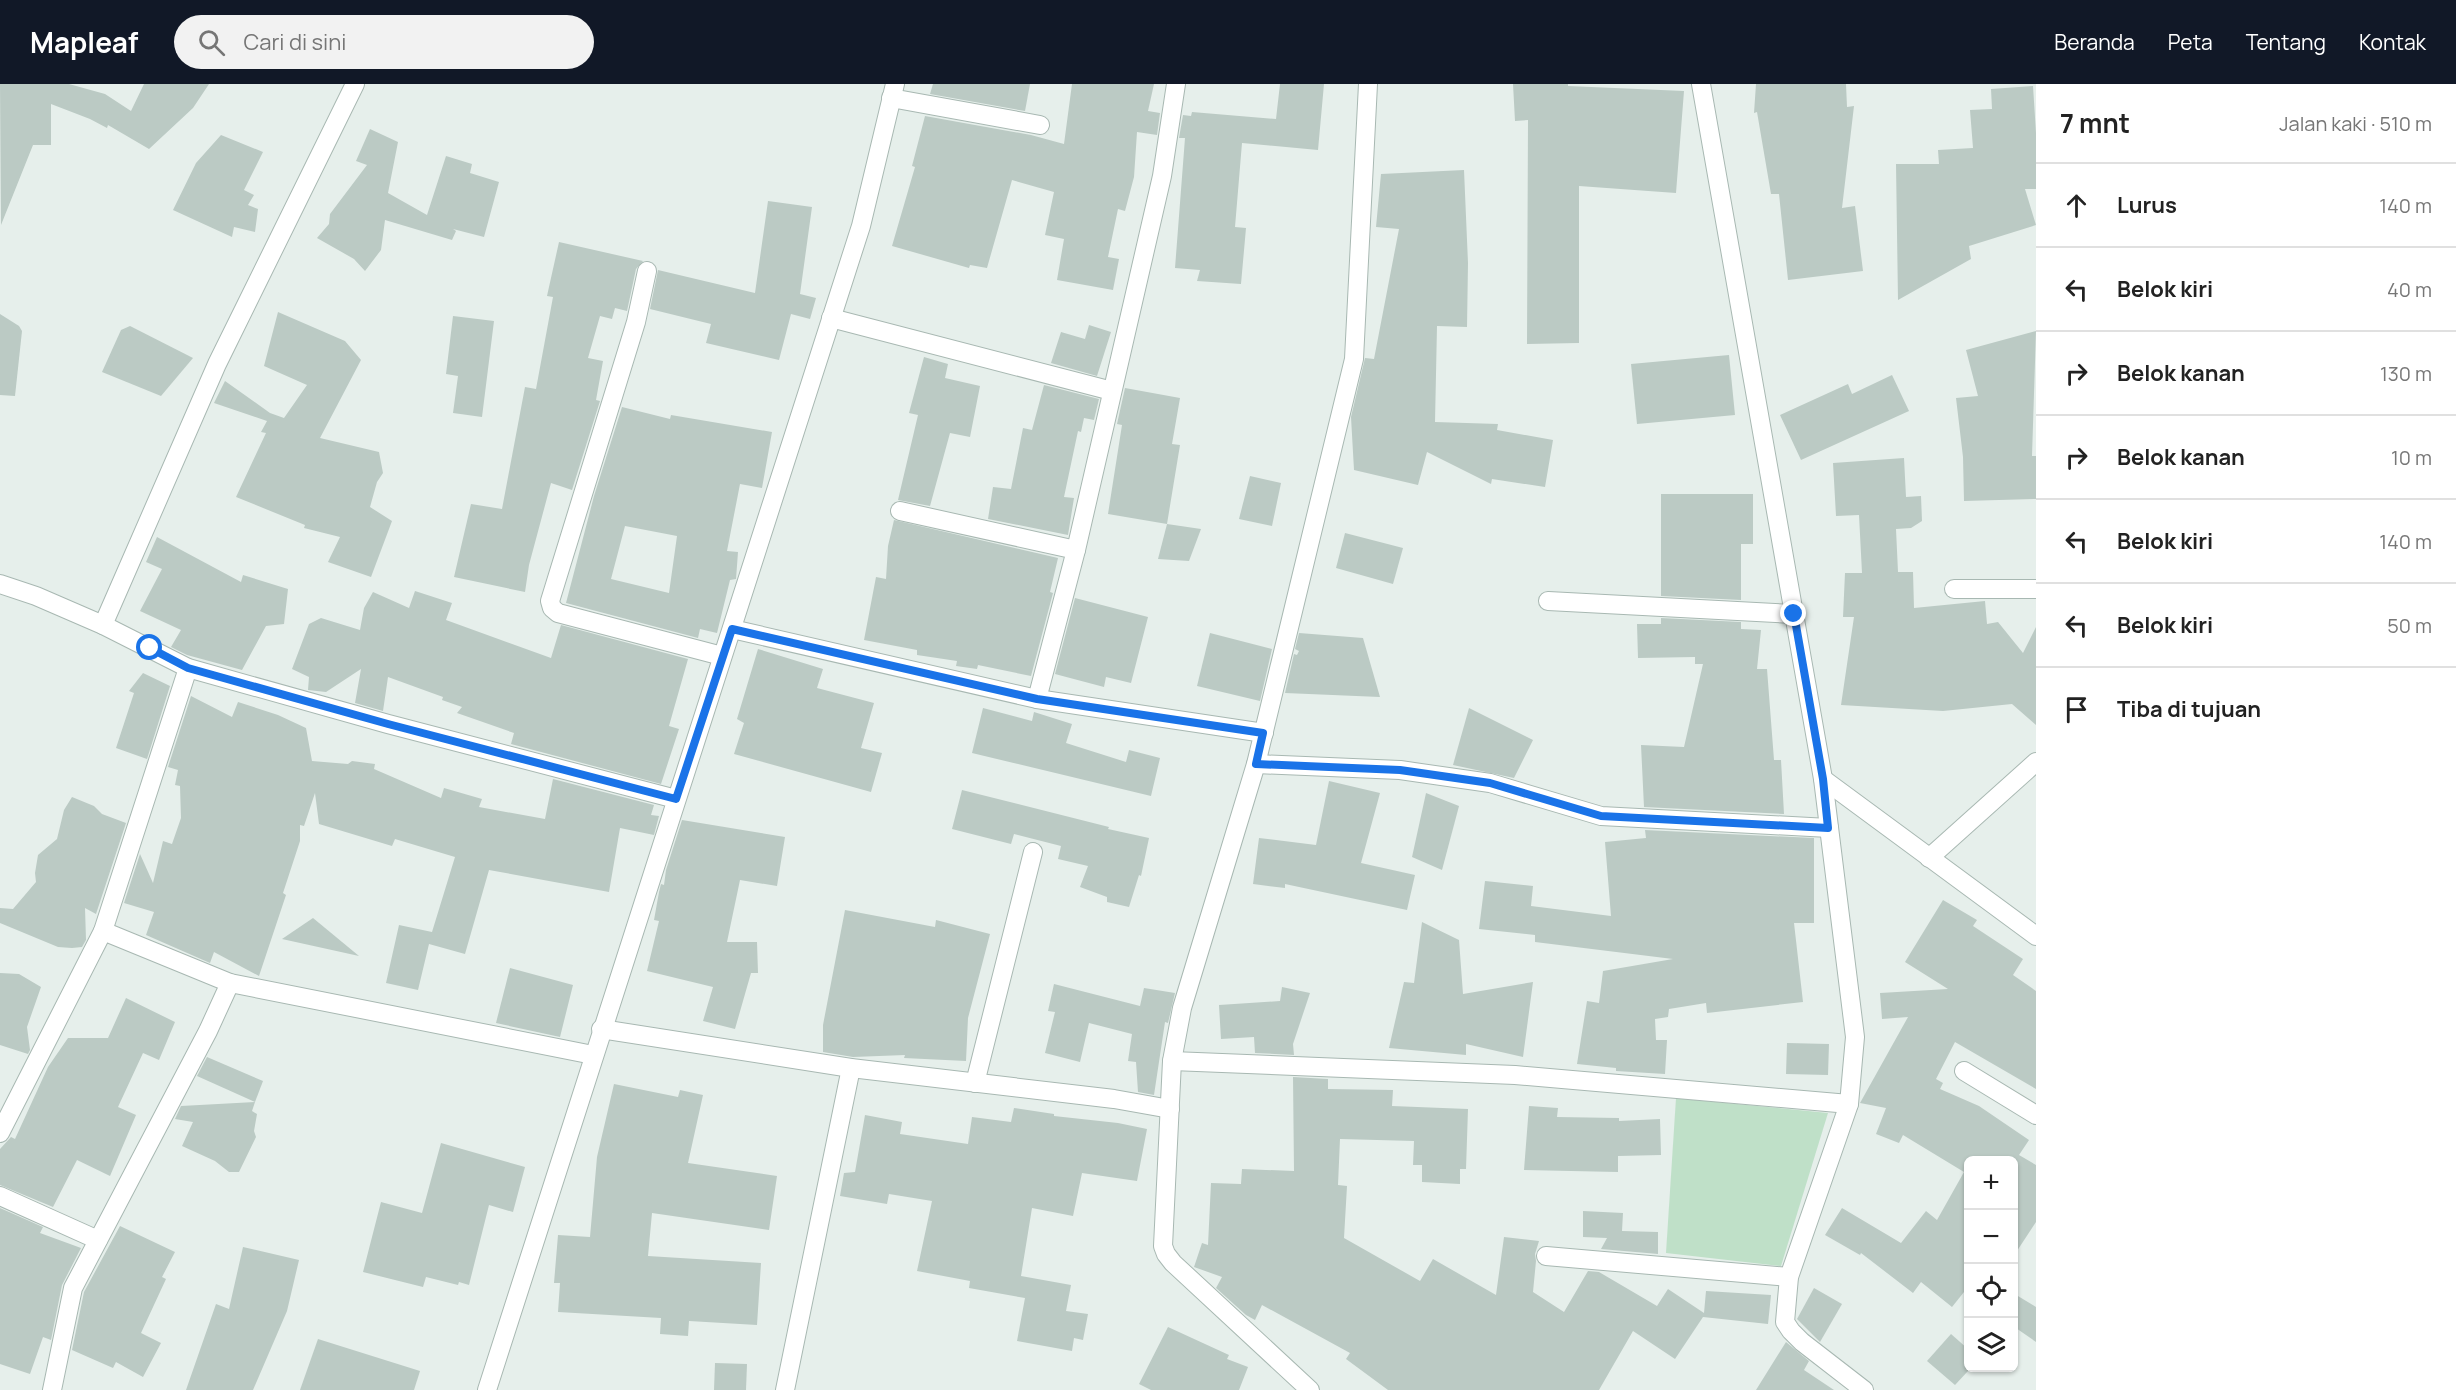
<!DOCTYPE html>
<html lang="id">
<head>
<meta charset="utf-8">
<style>
  :root { --surface:#fff; --page:#f2f2f2; --text:#222; --muted:#767676; --line:#e0e0e0; --accent:#111827 }
  body { margin:0; font-family:Manrope,sans-serif; background:var(--page); color:var(--text) }
  .controls { position:absolute; right:18px; bottom:18px; display:grid; overflow:hidden; border-radius:9px; box-shadow:0 2px 4px #0004 }
  .controls button { width:54px; height:54px; display:grid; place-items:center; padding:0; border:0; border-bottom:2px solid var(--line); background:var(--surface); color:var(--text); font:30px sans-serif }
  .stop { position:absolute; width:18px; height:18px; margin:-14px; border:4px solid #1a73e8; border-radius:50%; background:#fff }
  .stop.end { background:#1a73e8; border-color:#fff; box-shadow:0 2px 6px #0008 }
  .list { margin:0; padding:0; list-style:none }
  h2 { display:flex; justify-content:space-between; align-items:center; height:78px; margin:0; padding:0 24px; font-size:26px }
  h2 small { font-size:20px; font-weight:400; color:var(--muted) }
  .list li { display:grid; grid-template-columns:39px 1fr auto; gap:18px; align-items:center; box-sizing:border-box; height:84px; padding:0 24px; border-top:2px solid var(--line) }
  .list b { display:block; font-size:22px; white-space:nowrap }
  .list em { font-size:20px; font-style:normal; color:var(--muted) }
  .icon { flex:none; width:33px; height:33px; fill:none; stroke:currentColor; stroke-width:2; stroke-linecap:round; stroke-linejoin:round }
  .map { position:relative; flex:none; width:2036px; height:1306px; overflow:hidden }
  header { display:flex; align-items:center; gap:36px; box-sizing:border-box; height:84px; padding:0 30px; background:var(--accent); color:#fff }
  header strong { font-size:28px }
  nav { display:flex; gap:33px; margin-inline-start:auto; font-size:21px }
  .search { width:420px; height:54px; background:var(--page); display:flex; align-items:center; gap:15px; box-sizing:border-box; padding:0 21px; border-radius:33px; color:var(--muted); font-size:22px }
  main { display:flex }
  aside { flex:1; background:var(--surface) }
  .map>svg:first-child { display:block }
  .green { fill:#bfe0c8 }
  .building { fill:#bbcac4; fill-rule:evenodd }
  .lines { fill:none; stroke-linecap:round; stroke-linejoin:round }
  .street-casing { stroke:#a8b8b2; stroke-width:20 }
  .street { stroke:#fff; stroke-width:18 }
  .route { stroke:#1a73e8; stroke-width:8 }
</style>
</head>
<body>
<header>
<strong>Mapleaf</strong>
<div class="search"><svg class="icon" aria-label="search" viewBox="0 0 24 24"><circle cx="10" cy="10" r="6"/><path d="M15 15l6 6"/></svg>Cari di sini</div>
<nav><a>Beranda</a><a>Peta</a><a>Tentang</a><a>Kontak</a></nav>
</header>
<main>
<div class="map">
<svg width="2036" height="1306" viewBox="0 0 2036 1306">
  <rect width="100%" height="100%" fill="#e6efeb"/>
  <polygon class="green" points="1676,1014 1828,1029 1781,1182 1666,1169"/>
  <g class="building">
    <polygon points="0,0 69,0 105,10 131,27 144,0 209,0 193,24 149,65 108,41 107,44 90,35 51,20 51,61 33,61 1,141"/>
    <polygon points="933,0 1030,0 1025,27 930,10"/>
    <polygon points="1072,0 1154,0 1148,27 1160,29 1157,51 1137,48 1134,93 1125,127 1118,125 1108,173 1119,175 1113,206 1057,196 1064,155 1045,151 1054,108 1012,96 987,184 970,181 969,184 892,162 915,83 912,82 925,32 1031,51 1064,60"/>
    <polygon points="1280,0 1324,0 1318,66 1242,59 1235,143 1246,144 1241,200 1197,197 1200,186 1175,184 1185,54 1179,54 1183,31 1191,32 1192,28 1276,35"/>
    <polygon points="1513,0 1568,0 1568,2 1684,7 1676,109 1579,102 1579,259 1527,260 1528,36 1515,37"/>
    <polygon points="1756,0 1846,0 1847,23 1854,22 1842,124 1855,122 1863,187 1788,196 1779,110 1771,110 1757,28 1754,29"/>
    <polygon points="2033,2 2036,49 2036,105 2025,105 2036,141 1969,162 1971,175 1898,216 1896,80 1939,80 1938,66 1973,64 1970,26 1992,25 1991,5"/>
    <polygon points="370,45 398,58 388,109 427,131 446,72 472,80 470,89 499,98 484,153 453,145 456,147 452,156 385,136 381,166 365,187 354,175 317,154 329,140 330,130 367,81 356,77"/>
    <polygon points="221,51 263,68 244,106 254,111 248,121 258,125 255,148 234,143 232,153 173,126 196,79"/>
    <polygon points="1464,86 1468,179 1467,243 1437,242 1435,338 1498,340 1497,346 1553,356 1545,403 1492,395 1491,400 1427,368 1418,401 1354,386 1351,333 1365,274 1374,275 1399,145 1376,143 1381,90"/>
    <polygon points="768,117 812,123 800,210 816,214 810,235 791,230 779,276 706,259 711,240 650,225 658,186 755,209"/>
    <polygon points="559,158 643,177 636,185 627,227 615,224 612,235 600,232 588,274 603,277 596,316 600,317 572,406 551,399 529,481 525,508 454,493 471,420 502,425 525,303 536,305 553,213 547,212"/>
    <polygon points="278,228 345,257 361,276 320,354 379,368 383,389 377,398 370,423 392,437 371,493 328,478 340,453 304,444 305,441 236,413 266,349 261,348 267,337 214,319 225,297 270,329 284,334 307,301 264,282"/>
    <polygon points="0,230 19,242 22,247 15,312 0,311"/>
    <polygon points="453,232 494,237 482,333 453,329 458,292 446,290"/>
    <polygon points="1089,241 1111,248 1097,292 1051,279 1061,248 1085,255"/>
    <polygon points="130,242 193,274 161,312 102,288 121,246"/>
    <polygon points="2036,247 2032,372 2036,372 2036,415 1964,417 1963,373 1956,314 1978,312 1966,266"/>
    <polygon points="1729,271 1735,331 1637,340 1631,280"/>
    <polygon points="924,273 948,280 945,294 980,302 970,353 950,349 930,422 898,416 918,331 909,329"/>
    <polygon points="1892,291 1909,327 1801,376 1780,331 1848,300 1852,310"/>
    <polygon points="1044,301 1099,315 1094,336 1084,334 1081,348 1078,347 1064,413 1074,414 1068,451 988,435 993,403 1011,405 1023,344 1032,346"/>
    <polygon points="1125,304 1180,314 1172,360 1180,361 1167,440 1108,430 1122,341 1117,340"/>
    <path d="M622,323L670,335L671,331L772,348L762,404L740,400L727,467L738,468L736,495L730,496L717,549L700,545L698,554L566,519L594,412ZM625,442L677,452L669,509L611,495Z"/>
    <polygon points="1904,374 1906,413 1921,412 1922,437 1911,444 1896,445 1898,488 1913,488 1914,524 1985,517 1987,540 1998,538 2023,569 2036,543 2036,641 2012,620 1943,627 1841,621 1854,533 1843,533 1845,489 1862,489 1859,431 1836,432 1833,379"/>
    <polygon points="1250,392 1281,399 1272,442 1239,435"/>
    <polygon points="1661,410 1753,410 1753,460 1741,460 1741,516 1661,512"/>
    <polygon points="894,436 1058,474 1050,508 1053,509 1031,592 978,581 977,585 956,582 957,577 917,571 917,566 864,556 876,493 886,495 888,462"/>
    <polygon points="1167,440 1201,445 1189,477 1158,475"/>
    <polygon points="1345,449 1403,464 1393,500 1336,484"/>
    <polygon points="157,453 241,498 243,491 288,505 284,540 266,542 242,586 187,571 171,563 181,546 140,527 162,485 146,478"/>
    <polygon points="415,507 452,519 446,536 551,574 561,541 688,575 669,642 679,645 661,700 511,660 514,649 457,629 462,623 442,616 443,613 388,593 383,627 355,619 361,585 326,608 308,606 309,593 292,585 309,540 321,534 360,546 364,524 373,508 409,524"/>
    <polygon points="1075,514 1148,533 1131,599 1106,593 1104,603 1055,590"/>
    <polygon points="1661,534 1741,538 1741,545 1761,546 1757,585 1767,585 1774,676 1781,676 1784,730 1644,723 1641,661 1684,663 1703,580 1695,580 1695,573 1638,574 1637,540 1661,540"/>
    <polygon points="1210,549 1272,565 1260,617 1197,602"/>
    <polygon points="1299,549 1363,554 1380,613 1285,609 1294,570 1297,571 1299,567 1295,565"/>
    <polygon points="758,565 823,585 817,604 874,619 861,664 882,669 871,708 734,670 744,639 737,635"/>
    <polygon points="143,589 170,602 147,675 116,664 134,609 129,607"/>
    <polygon points="191,612 232,633 238,618 278,631 306,644 312,677 348,680 352,677 375,680 374,685 441,714 444,704 482,715 479,723 545,735 553,695 654,721 651,731 659,732 654,751 620,744 609,808 489,786 465,870 429,860 418,906 386,899 399,841 432,848 455,773 395,755 392,762 319,740 315,709 304,742 300,741 300,757 283,809 286,811 259,892 214,868 210,879 146,851 154,828 124,819 140,770 153,799 163,757 172,760 181,734 180,702 175,701 178,686 168,683"/>
    <polygon points="983,624 1032,637 1034,628 1072,640 1066,659 1126,678 1129,666 1160,674 1151,712 972,669"/>
    <polygon points="1469,624 1533,656 1514,694 1453,681"/>
    <polygon points="1329,697 1380,709 1361,779 1415,791 1407,826 1285,800 1285,804 1253,800 1259,754 1316,761"/>
    <polygon points="962,706 1109,743 1108,745 1149,754 1141,792 1139,791 1129,823 1107,818 1107,813 1080,803 1088,782 1058,775 1061,762 1014,750 1011,760 952,745"/>
    <polygon points="1426,709 1459,722 1442,786 1412,773"/>
    <polygon points="72,713 94,722 102,730 126,739 96,830 85,824 86,856 82,863 72,864 58,863 0,839 0,824 13,825 36,798 35,789 38,771 57,755 64,726"/>
    <polygon points="682,736 785,753 777,802 740,796 727,858 757,858 758,889 751,889 735,945 703,937 713,903 647,887 659,837 654,836 659,808 661,800 664,801 666,786"/>
    <polygon points="1645,746 1814,754 1814,839 1794,839 1803,918 1707,929 1706,919 1669,925 1668,933 1655,935 1656,956 1667,956 1665,990 1616,987 1616,984 1577,980 1587,917 1599,919 1603,887 1673,875 1535,858 1535,851 1479,845 1485,797 1533,802 1531,822 1611,832 1605,758 1646,754"/>
    <polygon points="1943,816 1977,836 1973,842 2023,875 2013,891 2036,907 2036,1005 1955,958 1936,995 1943,999 1940,1005 1979,1022 2029,1056 2019,1071 2036,1081 2036,1138 2013,1173 2013,1077 1968,1077 1968,1203 1952,1223 1921,1198 1913,1209 1861,1169 1860,1171 1825,1151 1842,1124 1901,1159 1926,1127 1937,1136 1964,1088 1903,1051 1899,1059 1876,1050 1886,1024 1860,1019 1908,933 1882,935 1880,909 1948,905 1905,878"/>
    <polygon points="845,826 935,843 936,836 990,850 968,934 966,977 904,974 905,971 853,973 823,968 823,941"/>
    <polygon points="313,834 359,872 282,855"/>
    <polygon points="1422,838 1459,856 1463,910 1533,898 1523,973 1466,960 1466,971 1389,964 1404,898 1414,899"/>
    <polygon points="510,884 573,901 560,953 496,939"/>
    <polygon points="0,889 19,890 41,903 27,943 30,966 28,970 0,961"/>
    <polygon points="1054,900 1140,922 1144,904 1175,909 1168,939 1165,938 1154,1011 1138,1008 1136,978 1128,977 1132,950 1089,939 1080,978 1045,969 1055,928 1048,927"/>
    <polygon points="1282,903 1310,909 1293,960 1294,971 1255,969 1254,953 1221,955 1219,921 1280,917"/>
    <polygon points="126,914 175,938 159,976 143,969 118,1023 136,1031 110,1092 77,1076 53,1123 0,1101 0,1065 11,1053 15,1055 48,983 68,954 108,954"/>
    <polygon points="1787,959 1829,960 1828,991 1786,990"/>
    <polygon points="207,973 263,997 255,1018 197,992"/>
    <polygon points="1293,993 1328,995 1328,1005 1393,1006 1392,1022 1468,1025 1466,1085 1460,1085 1460,1100 1422,1098 1422,1081 1413,1081 1414,1057 1340,1055 1338,1101 1347,1102 1344,1154 1420,1197 1433,1175 1496,1211 1504,1153 1539,1157 1535,1170 1536,1177 1533,1208 1564,1228 1588,1187 1599,1188 1657,1222 1668,1205 1704,1229 1706,1207 1771,1211 1768,1240 1703,1233 1675,1275 1633,1247 1599,1306 1388,1306 1346,1275 1350,1269 1262,1221 1255,1236 1246,1231 1216,1204 1222,1193 1194,1183 1202,1159 1208,1161 1211,1099 1241,1100 1242,1085 1294,1087"/>
    <polygon points="614,1000 678,1013 680,1006 703,1011 688,1079 777,1092 769,1146 652,1129 648,1172 761,1179 757,1241 689,1237 688,1252 660,1250 661,1234 558,1228 560,1199 554,1199 558,1151 590,1153 597,1073"/>
    <polygon points="255,1018 252,1027 257,1030 254,1047 256,1053 239,1088 229,1088 215,1077 182,1062 193,1038 175,1035 181,1022"/>
    <polygon points="1529,1022 1558,1024 1557,1033 1619,1034 1619,1037 1660,1035 1661,1071 1618,1072 1618,1088 1524,1086"/>
    <polygon points="1014,1024 1054,1030 1054,1032 1118,1039 1147,1045 1137,1097 1082,1089 1073,1132 1032,1124 1021,1192 1071,1201 1066,1227 1088,1230 1083,1256 1074,1254 1072,1267 1017,1257 1025,1214 969,1204 970,1197 917,1187 932,1117 889,1110 887,1120 840,1112 844,1089 855,1088 865,1031 902,1038 900,1050 968,1060 972,1033 1011,1038"/>
    <polygon points="441,1059 525,1083 513,1128 489,1121 469,1201 459,1198 458,1201 426,1193 423,1203 363,1188 381,1118 422,1129"/>
    <polygon points="0,1124 43,1143 40,1149 81,1164 62,1201 51,1256 43,1253 30,1290 0,1280"/>
    <polygon points="1583,1127 1623,1129 1622,1147 1658,1148 1658,1170 1601,1165 1607,1154 1583,1153"/>
    <polygon points="120,1142 175,1168 162,1193 166,1195 141,1249 161,1259 143,1293 116,1278 113,1284 72,1266 84,1208"/>
    <polygon points="243,1163 299,1176 287,1227 253,1306 186,1306 216,1220 229,1225"/>
    <polygon points="1814,1204 1842,1220 1820,1258 1797,1235"/>
    <polygon points="2013,1209 2036,1223 2036,1258 2013,1242"/>
    <polygon points="1168,1243 1229,1271 1227,1275 1248,1283 1239,1306 1151,1306 1139,1300"/>
    <polygon points="1951,1250 1968,1265 1968,1287 1955,1301 1927,1277"/>
    <polygon points="318,1255 420,1287 414,1306 300,1306"/>
    <polygon points="1786,1258 1809,1277 1804,1286 1834,1306 1756,1306"/>
    <polygon points="715,1279 747,1280 746,1306 714,1306"/>
  </g>
  <g class="lines">
    <g class="street-casing">
      <g id="street">
        <polyline points="1701,0 1823,695 1855,953 1849,1020 1789,1193 1785,1238 1791,1247 1802,1258 1864,1306"/>
        <polyline points="891,14 1040,41"/>
        <polyline points="647,187 636,238 550,517 552,524 558,529 722,572"/>
        <polyline points="831,234 1112,307"/>
        <polyline points="900,427 1076,466"/>
        <polyline points="0,500 36,512 103,541 188,584 388,640 676,715"/>
        <polyline points="1954,505 2036,505"/>
        <polyline points="1548,517 1794,530"/>
        <polyline points="103,541 217,280 355,0"/>
        <polyline points="732,545 1037,615 1264,649"/>
        <polyline points="1037,615 1076,466 1162,92 1176,0"/>
        <polyline points="1256,680 1400,686 1490,699 1601,732 1829,744"/>
        <polyline points="1823,695 2036,852"/>
        <polyline points="1929,774 2036,678"/>
        <polyline points="103,847 230,899 593,971"/>
        <polyline points="601,945 851,984 1114,1015 1170,1025"/>
        <polyline points="1172,977 1515,991 1849,1020"/>
        <polyline points="1964,987 2036,1031"/>
        <polyline points="975,999 1033,768"/>
        <polyline points="0,1049 103,847 188,584"/>
        <polyline points="0,1112 98,1156"/>
        <polyline points="1546,1172 1789,1193"/>
        <polyline points="52,1306 73,1204 208,947 230,899"/>
        <polyline points="487,1306 861,142 895,0"/>
        <polyline points="785,1306 851,984"/>
        <polyline points="1310,1306 1173,1179 1166,1170 1163,1162 1172,977 1182,924 1256,680 1354,275 1368,0"/>
      </g>
    </g>
    <use href="#street" class="street"/>
  </g>
  <g class="lines">
    <polyline class="route" points="150,564 188,584 388,640 676,715 732,545 1037,615 1263,649 1256,680 1400,686 1490,699 1601,732 1828,744 1823,695 1794,530"/>
  </g>
</svg>
<div class="controls">
<button>+</button>
<button>−</button>
<button><svg class="icon" aria-label="locate" viewBox="0 0 24 24"><circle cx="12" cy="12" r="6"/><path d="M12 2v4M12 18v4M2 12h4M18 12h4"/></svg></button>
<button><svg class="icon" aria-label="layers" viewBox="0 0 24 24"><path d="M12 4l9 5-9 5-9-5zM3 14l9 5 9-5"/></svg></button>
</div>
<div class="stop" style="left:150px;top:564px"></div>
<div class="stop end" style="left:1794px;top:530px"></div>
</div>
<aside>
<h2>7 mnt<small>Jalan kaki · 510 m</small></h2>
<ul class="list">
<li><svg class="icon" aria-label="ahead" viewBox="0 0 24 24"><path d="M12 20V5M6 11l6-6 6 6"/></svg><div><b>Lurus</b></div><em>140 m</em></li>
<li><svg class="icon" aria-label="left" viewBox="0 0 24 24"><path d="M17 20v-9H6M10 6l-5 5 5 5"/></svg><div><b>Belok kiri</b></div><em>40 m</em></li>
<li><svg class="icon" aria-label="right" viewBox="0 0 24 24"><path d="M7 20v-9h11M14 6l5 5-5 5"/></svg><div><b>Belok kanan</b></div><em>130 m</em></li>
<li><svg class="icon" aria-label="right" viewBox="0 0 24 24"><path d="M7 20v-9h11M14 6l5 5-5 5"/></svg><div><b>Belok kanan</b></div><em>10 m</em></li>
<li><svg class="icon" aria-label="left" viewBox="0 0 24 24"><path d="M17 20v-9H6M10 6l-5 5 5 5"/></svg><div><b>Belok kiri</b></div><em>140 m</em></li>
<li><svg class="icon" aria-label="left" viewBox="0 0 24 24"><path d="M17 20v-9H6M10 6l-5 5 5 5"/></svg><div><b>Belok kiri</b></div><em>50 m</em></li>
<li><svg class="icon" aria-label="arrive" viewBox="0 0 24 24"><path d="M6 21V4h12l-3 4 3 4H6"/></svg><div><b>Tiba di tujuan</b></div></li>
</ul>
</aside>
</main>
</body>
</html>
